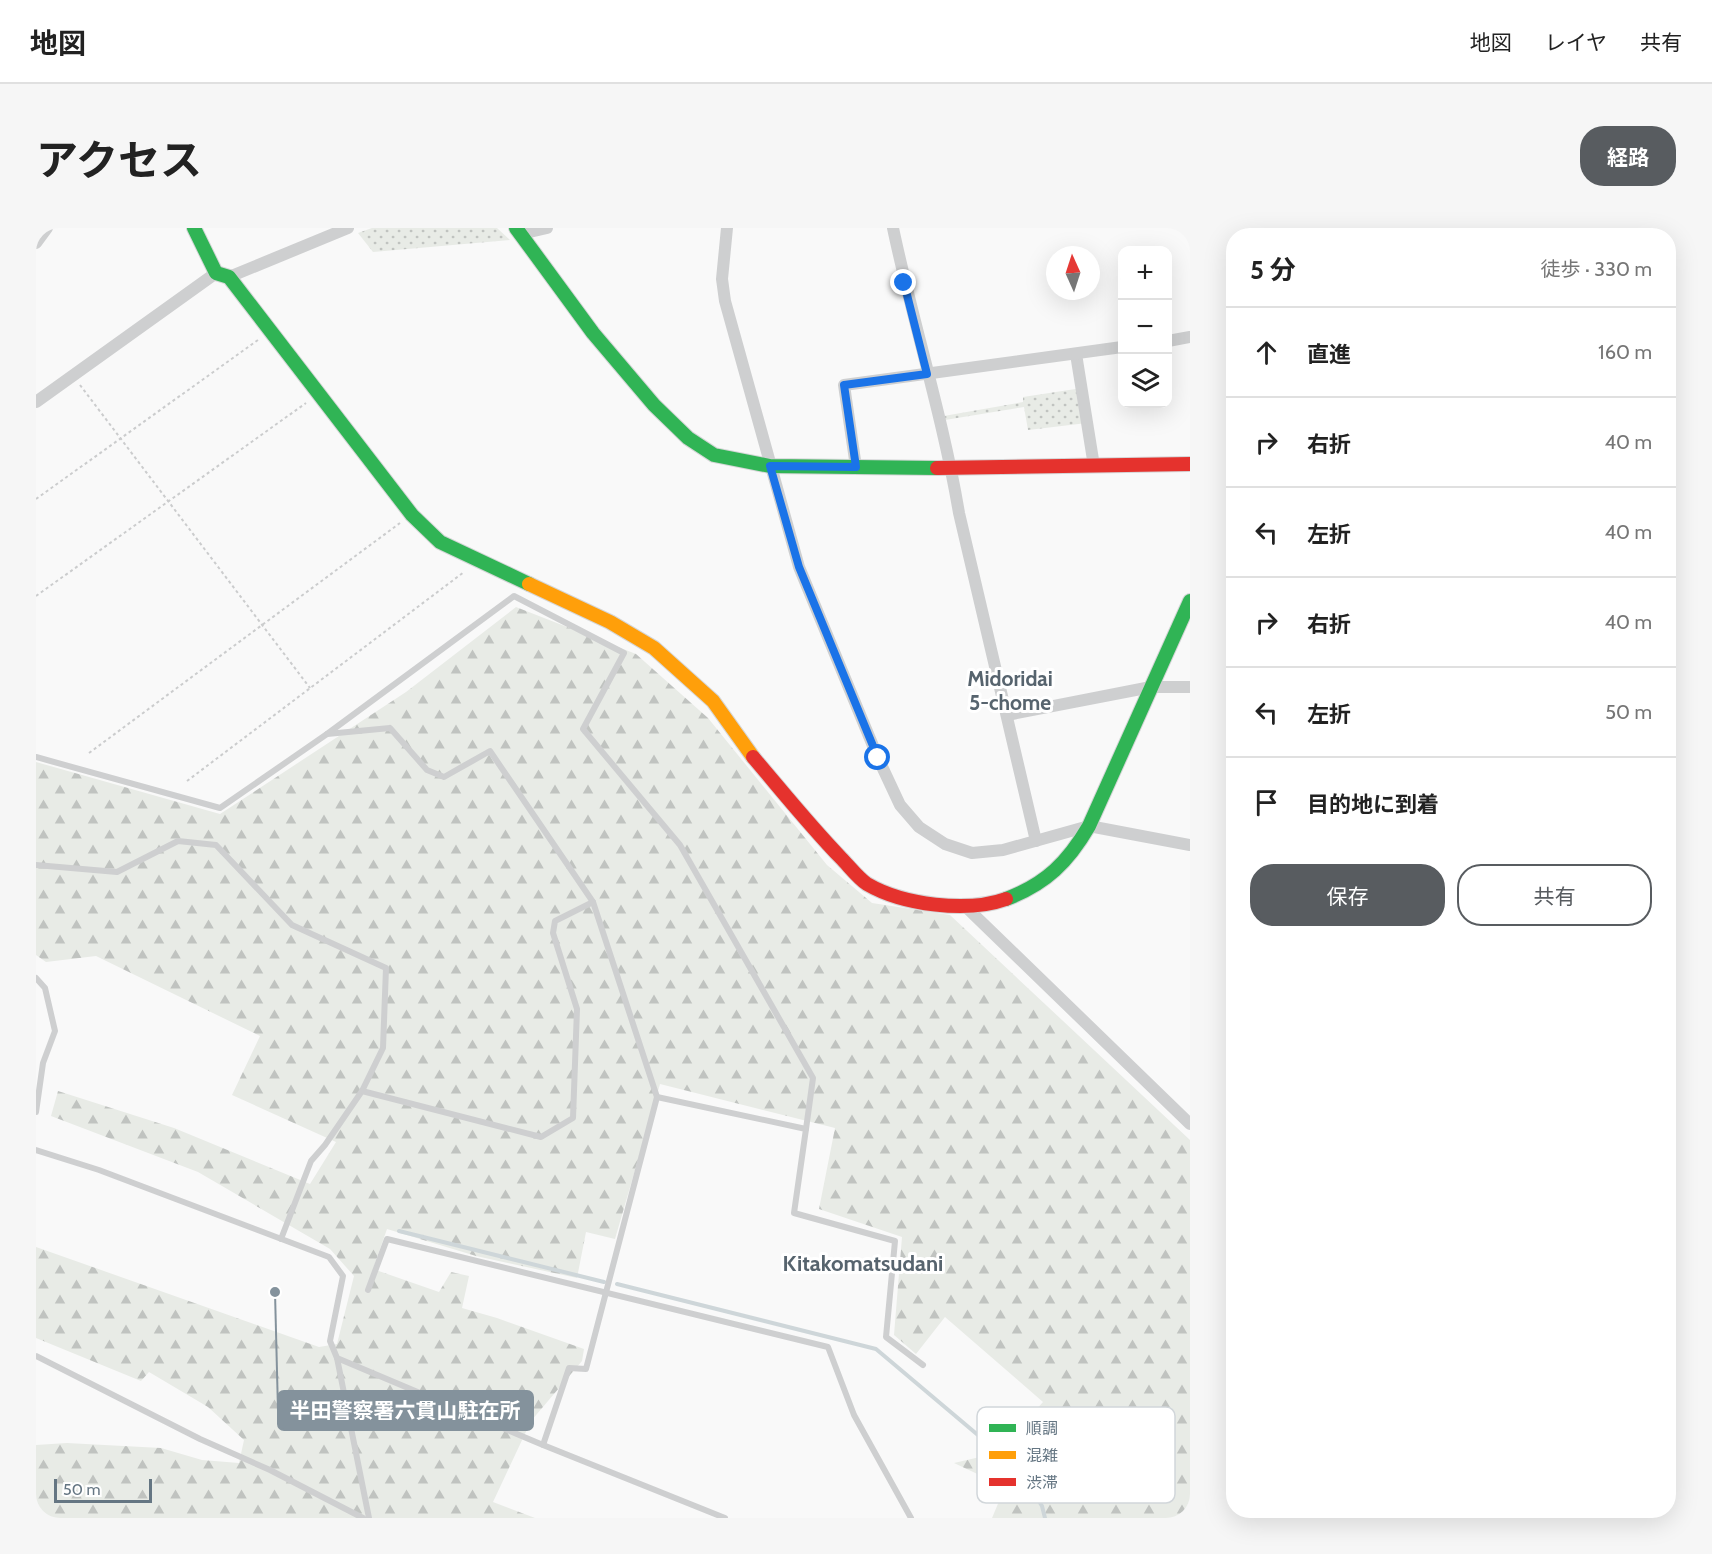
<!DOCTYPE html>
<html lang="ja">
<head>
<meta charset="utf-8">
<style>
  :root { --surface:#fff; --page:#f6f6f6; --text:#222; --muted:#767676; --line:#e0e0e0; --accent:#585c60 }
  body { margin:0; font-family:Cabin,"Noto Sans JP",sans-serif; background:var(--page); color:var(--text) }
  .controls { position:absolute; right:18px; top:18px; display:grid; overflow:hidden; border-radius:12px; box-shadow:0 6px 24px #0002 }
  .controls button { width:54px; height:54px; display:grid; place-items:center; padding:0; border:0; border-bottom:2px solid var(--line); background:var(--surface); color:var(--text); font:30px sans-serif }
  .compass { position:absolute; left:1010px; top:18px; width:54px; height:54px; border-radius:50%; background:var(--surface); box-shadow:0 6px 24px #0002; rotate:357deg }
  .scale { position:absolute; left:18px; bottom:15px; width:98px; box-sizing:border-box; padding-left:6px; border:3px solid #657683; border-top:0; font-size:16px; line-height:21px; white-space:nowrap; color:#657683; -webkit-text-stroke:4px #fff; paint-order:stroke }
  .stop { position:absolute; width:18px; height:18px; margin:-14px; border:4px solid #1a73e8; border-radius:50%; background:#fff }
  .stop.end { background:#1a73e8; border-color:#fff; box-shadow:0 2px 6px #0008 }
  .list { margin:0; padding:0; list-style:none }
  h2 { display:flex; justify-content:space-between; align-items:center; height:78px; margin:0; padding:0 24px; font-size:26px }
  h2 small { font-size:20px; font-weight:400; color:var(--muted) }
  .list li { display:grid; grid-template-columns:39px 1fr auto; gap:18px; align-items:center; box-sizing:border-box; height:90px; padding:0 24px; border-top:2px solid var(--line) }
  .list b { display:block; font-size:22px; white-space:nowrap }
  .list em { font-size:20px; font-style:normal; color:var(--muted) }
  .actions { display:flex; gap:12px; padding:18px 24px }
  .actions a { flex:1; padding:14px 0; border:2px solid var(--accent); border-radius:24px; text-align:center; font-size:21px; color:var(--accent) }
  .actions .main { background:var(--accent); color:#fff }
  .icon { flex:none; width:33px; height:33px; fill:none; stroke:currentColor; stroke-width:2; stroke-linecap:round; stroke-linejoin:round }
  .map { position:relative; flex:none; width:1154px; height:1290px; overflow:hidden; border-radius:24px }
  header { display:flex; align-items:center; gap:36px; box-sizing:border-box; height:84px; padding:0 30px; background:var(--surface); border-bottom:2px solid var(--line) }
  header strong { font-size:28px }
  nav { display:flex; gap:33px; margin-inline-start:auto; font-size:21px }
  .intro { display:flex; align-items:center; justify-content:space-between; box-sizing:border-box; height:144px; padding:0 36px }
  h1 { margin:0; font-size:42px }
  .button { padding:15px 27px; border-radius:24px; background:var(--accent); color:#fff; font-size:21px; font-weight:700 }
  main { display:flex; gap:36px; padding:0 36px }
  aside { flex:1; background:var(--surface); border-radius:24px; box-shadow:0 6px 24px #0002 }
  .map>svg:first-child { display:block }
  .forest { fill:url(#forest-firs) }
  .park { fill:url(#park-dots) }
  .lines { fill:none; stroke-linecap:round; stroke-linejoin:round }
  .stream { stroke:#ced6d9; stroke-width:4 }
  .fast-casing { stroke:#d5d6d7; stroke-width:16 }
  .slow-casing { stroke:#d5d6d7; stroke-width:16 }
  .jam-casing { stroke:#d5d6d7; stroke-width:16 }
  .path { stroke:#cbcccd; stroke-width:2; stroke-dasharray:3 3; stroke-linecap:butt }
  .lane { stroke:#cecfd0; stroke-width:6 }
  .street { stroke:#cecfd0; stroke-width:12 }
  .fast { stroke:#30b455; stroke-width:14 }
  .slow { stroke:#ff9f0a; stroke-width:14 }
  .jam { stroke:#e5322d; stroke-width:14 }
  .route { stroke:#1a73e8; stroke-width:8 }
  .labels { text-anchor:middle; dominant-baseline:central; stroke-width:6; stroke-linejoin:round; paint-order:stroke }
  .neighbourhood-label { font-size:21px; font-weight:bold; fill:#57646e; stroke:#fff }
  .quarter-label { font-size:22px; font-weight:bold; fill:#57646e; stroke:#fff }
  .key { fill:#fff; stroke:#d1d6da; stroke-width:1.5 }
  .key-label { font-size:16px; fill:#657683 }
  .leader { fill:none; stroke:#84929c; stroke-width:2 }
  .callout-dot { fill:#84929c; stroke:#fff; stroke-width:2 }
  .callout { fill:#84929c; stroke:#84929c; stroke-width:2 }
  .callout-label { font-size:21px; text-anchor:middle; font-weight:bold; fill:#fff }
</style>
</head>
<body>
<header>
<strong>地図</strong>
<nav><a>地図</a><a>レイヤ</a><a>共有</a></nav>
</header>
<div class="intro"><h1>アクセス</h1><a class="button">経路</a></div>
<main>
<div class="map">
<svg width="1154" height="1290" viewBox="0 0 1154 1290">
  <defs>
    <pattern id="forest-firs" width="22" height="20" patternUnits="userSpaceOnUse" patternTransform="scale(1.5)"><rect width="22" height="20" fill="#e8ebe6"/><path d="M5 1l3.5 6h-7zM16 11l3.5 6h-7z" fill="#c0c3c0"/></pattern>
    <pattern id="park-dots" width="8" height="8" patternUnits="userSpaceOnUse" patternTransform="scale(1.5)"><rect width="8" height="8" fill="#e8ebe6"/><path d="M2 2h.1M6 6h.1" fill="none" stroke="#c0c3c0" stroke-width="1.8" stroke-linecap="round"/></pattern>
  </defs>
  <rect width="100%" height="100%" fill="#f9f9f9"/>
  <polygon class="forest" points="480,379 600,426 672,490 791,637 836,675 914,687 1154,912 1154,1290 956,1290 969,1259 918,1235 961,1225 1007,1174 909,1089 880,1126 858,1107 866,1009 783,981 799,900 624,856 579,1011 550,1004 541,1050 440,1028 351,1001 337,1041 403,1064 415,1044 433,1048 426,1080 461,1090 548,1121 546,1133 495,1193 457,1274 499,1290 0,1290 0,1217 31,1215 125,1220 166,1232 203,1235 208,1212 172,1179 113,1144 105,1153 0,1110 0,1019 283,1119 301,1116 318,1048 294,1021 162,944 15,888 22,863 138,900 274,956 300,914 196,867 224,808 60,728 10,734 0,727 0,534 184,586 370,464"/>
  <g class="park">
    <polygon points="336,0 461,0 474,12 337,24 322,5"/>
    <polygon points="1046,160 1051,195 992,202 988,179 903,193 902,189 987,174 987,169"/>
  </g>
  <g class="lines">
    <g class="stream">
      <polyline points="363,1003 568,1054"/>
      <polyline points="581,1056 840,1121 981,1240 1006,1278 1009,1290"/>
    </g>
    <g class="fast-casing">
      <g id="fast">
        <polyline points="158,0 180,45 193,49 376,287 404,314 493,356"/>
        <polyline points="480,0 557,105 618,177 652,210 678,227 734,238 901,240"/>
        <path d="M970,671C1010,656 1032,634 1053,598L1154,373"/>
      </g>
    </g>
    <g class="slow-casing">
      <polyline id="slow" points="493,356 574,394 618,420 677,473 717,529"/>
    </g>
    <g class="jam-casing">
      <g id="jam">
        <polyline points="901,240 1154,236"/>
        <path d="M717,529C746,563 774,598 805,630C813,638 822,650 831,656C867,677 931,685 970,671"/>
      </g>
    </g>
    <g class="path">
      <polyline points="44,157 274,460"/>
      <polyline points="0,271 222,112"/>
      <polyline points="0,368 270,175"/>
      <polyline points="53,525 364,295"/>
      <polyline points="151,553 428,344"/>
    </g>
    <g class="lane">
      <polyline points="291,506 478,368 588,425 547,501 644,617 777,850 770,901"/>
      <polyline points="0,529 184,580 291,506 354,500 391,542 408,549 454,523 557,674 621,869 550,1141 533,1140 507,1217"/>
      <polyline points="0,637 81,644 142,613 180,617 256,697 350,740 347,820 326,863 289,917 275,933 245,1011"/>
      <polyline points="0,750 9,760 19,803 7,835 0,884"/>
      <polyline points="326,863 505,909 537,890 541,781 517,705 519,693 557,674"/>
      <polyline points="621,869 770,901 758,985 859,1013 850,1109 887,1137"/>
      <polyline points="0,922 63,942 293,1029 307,1048 294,1113 301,1130 507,1217 689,1290"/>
      <polyline points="332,1062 351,1011 792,1119 818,1187 875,1290"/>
      <polyline points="0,1128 164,1211 234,1242 327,1290"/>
      <polyline points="301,1130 333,1290"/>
    </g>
    <g class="street">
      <polyline points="691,0 686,51 689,73 763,339 842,530 864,577 883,599 909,616 936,625 967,622 1053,598 1154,617"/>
      <path d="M857,0C877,95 907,189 923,285L1000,613"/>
      <polyline points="485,6 511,0"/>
      <polyline points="0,15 11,0"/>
      <polyline points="193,49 312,0"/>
      <polyline points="1132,113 1154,109"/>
      <polyline points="1040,126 1058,238"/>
      <polyline points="0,174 180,45"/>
      <polyline points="820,239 808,157 1086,119"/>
      <polyline points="971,487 1115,459 1154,459"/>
      <polyline points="930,679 1154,896"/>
    </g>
    <use href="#fast" class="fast"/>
    <use href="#slow" class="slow"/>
    <use href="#jam" class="jam"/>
  </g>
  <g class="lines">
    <polyline class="route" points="842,530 763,339 734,238 820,239 808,157 891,146 868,55"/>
  </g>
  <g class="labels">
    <g class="neighbourhood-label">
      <text x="974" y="450">Midoridai<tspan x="974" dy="24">5-chome</tspan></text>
    </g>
    <g class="quarter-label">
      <text x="827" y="1035">Kitakomatsudani</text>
    </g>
  </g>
  <rect x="941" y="1179" width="198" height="96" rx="9" class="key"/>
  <rect x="953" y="1196" width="27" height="8" fill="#30b455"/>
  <rect x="953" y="1223" width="27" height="8" fill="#ff9f0a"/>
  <rect x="953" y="1250" width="27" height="8" fill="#e5322d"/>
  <g class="key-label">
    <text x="990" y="1206">順調</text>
    <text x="990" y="1233">混雑</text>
    <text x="990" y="1260">渋滞</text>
  </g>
  <path class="leader" d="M239 1064L242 1183"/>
  <circle class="callout-dot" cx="239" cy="1064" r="6"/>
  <rect class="callout" x="242" y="1163" width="255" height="39" rx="6"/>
  <g class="callout-label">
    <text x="369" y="1190">半田警察署六貫山駐在所</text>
  </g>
</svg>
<div class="controls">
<button>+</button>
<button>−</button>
<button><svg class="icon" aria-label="layers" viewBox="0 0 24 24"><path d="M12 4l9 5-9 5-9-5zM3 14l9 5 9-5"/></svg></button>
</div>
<svg class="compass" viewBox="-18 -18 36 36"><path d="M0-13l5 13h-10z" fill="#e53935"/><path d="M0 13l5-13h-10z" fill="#767676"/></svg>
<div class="scale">50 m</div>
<div class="stop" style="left:842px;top:530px"></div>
<div class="stop end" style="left:868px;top:55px"></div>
</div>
<aside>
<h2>5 分<small>徒歩 · 330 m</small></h2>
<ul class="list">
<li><svg class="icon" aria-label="ahead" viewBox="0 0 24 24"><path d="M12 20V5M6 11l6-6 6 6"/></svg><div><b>直進</b></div><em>160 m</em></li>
<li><svg class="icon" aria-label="right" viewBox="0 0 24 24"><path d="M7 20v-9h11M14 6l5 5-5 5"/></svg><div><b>右折</b></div><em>40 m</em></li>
<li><svg class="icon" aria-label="left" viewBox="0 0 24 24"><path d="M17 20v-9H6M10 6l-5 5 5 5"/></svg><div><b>左折</b></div><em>40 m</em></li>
<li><svg class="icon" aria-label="right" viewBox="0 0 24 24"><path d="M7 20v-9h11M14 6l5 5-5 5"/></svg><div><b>右折</b></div><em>40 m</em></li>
<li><svg class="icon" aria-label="left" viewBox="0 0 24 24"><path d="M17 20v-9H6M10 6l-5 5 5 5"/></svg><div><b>左折</b></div><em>50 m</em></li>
<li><svg class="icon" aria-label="arrive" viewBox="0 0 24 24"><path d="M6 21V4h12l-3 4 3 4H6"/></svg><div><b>目的地に到着</b></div></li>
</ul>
<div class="actions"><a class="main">保存</a><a>共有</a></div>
</aside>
</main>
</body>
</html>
